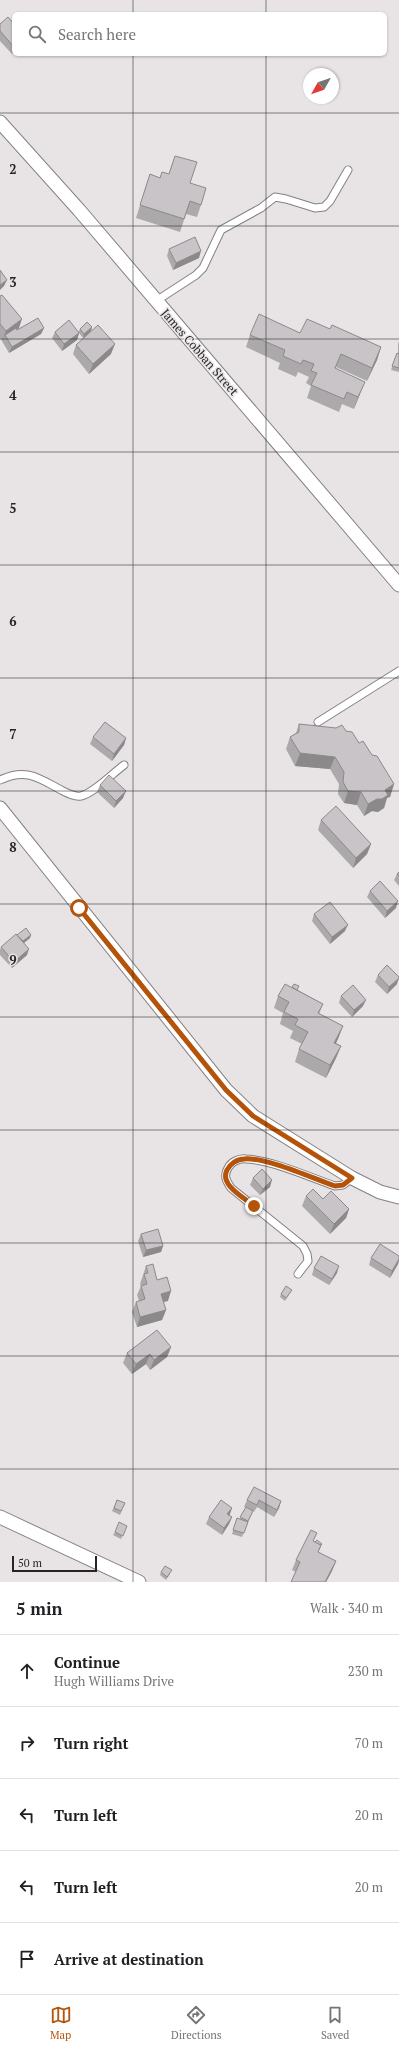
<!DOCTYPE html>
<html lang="en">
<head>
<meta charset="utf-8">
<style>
  :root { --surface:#fff; --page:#f2f2f2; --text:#202124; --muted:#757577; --line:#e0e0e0; --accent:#b45309 }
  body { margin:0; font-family:"PT Serif",serif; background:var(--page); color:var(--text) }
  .compass { position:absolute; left:303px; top:68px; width:36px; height:36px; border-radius:50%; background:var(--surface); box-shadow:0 1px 3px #0004; rotate:230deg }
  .scale { position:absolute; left:12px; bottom:10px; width:85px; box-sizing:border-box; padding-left:4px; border:2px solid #262425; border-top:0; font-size:11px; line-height:14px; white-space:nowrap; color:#262425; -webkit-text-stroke:3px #e8e4e6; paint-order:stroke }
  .stop { position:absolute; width:12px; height:12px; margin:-9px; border:3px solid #b45309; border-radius:50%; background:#fff }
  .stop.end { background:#b45309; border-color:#fff; box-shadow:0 1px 4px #0008 }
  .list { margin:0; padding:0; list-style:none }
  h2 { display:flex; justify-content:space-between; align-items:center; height:52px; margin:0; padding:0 16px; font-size:17px }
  h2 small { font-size:13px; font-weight:400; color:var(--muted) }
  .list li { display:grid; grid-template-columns:26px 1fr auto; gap:12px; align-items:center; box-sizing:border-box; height:72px; padding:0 16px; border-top:1px solid var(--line) }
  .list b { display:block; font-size:15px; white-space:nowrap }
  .list p { margin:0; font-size:13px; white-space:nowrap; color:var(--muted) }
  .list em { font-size:13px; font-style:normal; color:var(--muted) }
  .icon { flex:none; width:22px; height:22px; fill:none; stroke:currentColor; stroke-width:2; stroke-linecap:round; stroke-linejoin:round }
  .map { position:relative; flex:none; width:399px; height:1582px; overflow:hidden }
  .search { position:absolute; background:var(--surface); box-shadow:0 1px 3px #0004; left:12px; right:12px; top:12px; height:44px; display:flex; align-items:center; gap:10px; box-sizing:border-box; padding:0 14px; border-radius:6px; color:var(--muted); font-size:15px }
  .sheet { height:412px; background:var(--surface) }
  nav { display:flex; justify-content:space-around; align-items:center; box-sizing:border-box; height:56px; border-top:1px solid var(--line); background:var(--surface); font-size:11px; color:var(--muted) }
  nav a { display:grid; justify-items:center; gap:2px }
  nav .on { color:var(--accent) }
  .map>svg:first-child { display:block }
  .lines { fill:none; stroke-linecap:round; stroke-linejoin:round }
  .service-casing { stroke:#848183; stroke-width:9 }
  .minor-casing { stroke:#848183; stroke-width:15 }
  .service { stroke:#fff; stroke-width:7 }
  .minor { stroke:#fff; stroke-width:13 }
  .wall { fill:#aca9ab }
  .shaded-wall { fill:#8c898b }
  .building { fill:#c8c4c7; stroke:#8c898b }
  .route { stroke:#b45309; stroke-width:5 }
  .grid { fill:none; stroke:#262425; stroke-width:1; stroke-opacity:0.55 }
  .labels { text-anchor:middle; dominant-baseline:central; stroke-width:3; stroke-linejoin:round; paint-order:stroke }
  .street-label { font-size:12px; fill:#262425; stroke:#e8e4e6 }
  .grid-label { font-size:13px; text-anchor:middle; font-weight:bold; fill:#262425; stroke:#e8e4e6; stroke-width:3; stroke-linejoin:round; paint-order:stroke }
</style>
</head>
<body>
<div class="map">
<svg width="399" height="1582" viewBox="0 0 399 1582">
  <rect width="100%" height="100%" fill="#e8e4e6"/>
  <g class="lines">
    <g class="service-casing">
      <g id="service">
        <polyline points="156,301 196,275 203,268 221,230 261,208 275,197 286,199 315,208 324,207 330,201 348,170"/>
        <polyline points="318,722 399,671"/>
        <path d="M0,780C27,767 40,779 63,791C69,794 75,797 81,796C94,793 113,773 124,765"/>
        <path d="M298,1274L308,1261L307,1254L303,1246L231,1188C227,1182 223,1176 228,1168C231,1162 239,1158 246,1159C272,1160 309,1177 335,1186L343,1185L352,1178"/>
      </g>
    </g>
    <g class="minor-casing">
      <g id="minor">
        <polyline points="0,122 79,210 399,585"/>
        <polyline points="0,808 226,1090 253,1116 352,1178 380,1192 399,1197"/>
        <polyline points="0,1517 139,1582"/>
      </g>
    </g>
    <use href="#service" class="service"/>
    <use href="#minor" class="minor"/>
  </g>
  <g class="wall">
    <polygon points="0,24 14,24 14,52 12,54 0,41"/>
    <polygon points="175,156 201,205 197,217 186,214 180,232 136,218 150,174 160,178 162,172 169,174"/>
    <polygon points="169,249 199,258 173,270 167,256"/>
    <polygon points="0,296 19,328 16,330 17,330 44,328 41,334 9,353 2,341 3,340 2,341 0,338"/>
    <polygon points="92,327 91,331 83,338 79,333 77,340 62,351 52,338 55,332 78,332 80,329"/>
    <polygon points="330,329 381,347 377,360 367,381 336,367 336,369 360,394 354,409 342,404 339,412 307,398 311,386 306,383 309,377 298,372 296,377 278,369 280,363 246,347 250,335 300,333"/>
    <polygon points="399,341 399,372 391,370 397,353 398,354 398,344"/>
    <polygon points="76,345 111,354 89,374 73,354"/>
    <polygon points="299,724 346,731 372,755 394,784 390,797 387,798 384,808 378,812 372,811 364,816 357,805 344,803 338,794 339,784 330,769 295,766 286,749 290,737 296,733"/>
    <polygon points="93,737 126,738 124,745 112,761 90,744"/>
    <polygon points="100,785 123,798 114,808 97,792"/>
    <polygon points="321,820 371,844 367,854 353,868 318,830"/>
    <polygon points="399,872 399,886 394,880 397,874"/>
    <polygon points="370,891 396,908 385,918 367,897"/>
    <polygon points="314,914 345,931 330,944 312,921"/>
    <polygon points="17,935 31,935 30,938 24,943 27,955 12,968 0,955 0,950 1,947"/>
    <polygon points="378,975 397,984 387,994 375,982"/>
    <polygon points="298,990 323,1004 319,1014 343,1026 336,1043 341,1046 336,1058 326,1078 295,1062 299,1049 302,1044 290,1038 293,1031 280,1024 283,1013 274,1008 278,996"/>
    <polygon points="341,996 363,1006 352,1017 339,1003"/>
    <polygon points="253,1178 270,1187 260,1195 250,1185"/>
    <polygon points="306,1196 323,1199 349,1209 346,1218 330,1234 302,1206"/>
    <polygon points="141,1234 163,1246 161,1252 143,1257 138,1241"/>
    <polygon points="371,1258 399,1259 399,1261 398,1264 390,1278 369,1265"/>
    <polygon points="146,1266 157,1280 168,1301 163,1302 166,1310 162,1320 137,1327 132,1312 136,1302 139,1301 137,1295 141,1286 140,1284"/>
    <polygon points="314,1268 337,1273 329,1285 312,1275"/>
    <polygon points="292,1290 290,1293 285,1301 280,1297 281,1294"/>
    <polygon points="171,1347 167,1357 150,1370 146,1364 132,1374 123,1363 127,1353"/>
    <polygon points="117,1500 125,1503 120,1515 112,1511"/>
    <polygon points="247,1500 281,1501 279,1508 274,1517 257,1507 254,1512 253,1511 247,1525 242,1537 232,1534 237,1518 240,1519 246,1507 244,1507"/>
    <polygon points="232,1508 229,1515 232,1517 229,1524 222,1535 206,1524 209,1517"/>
    <polygon points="127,1526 121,1539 113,1535 115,1532"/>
    <polygon points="314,1542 321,1547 318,1552 336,1561 332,1571 326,1582 291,1582 296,1572 292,1570 296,1560"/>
    <polygon points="161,1572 170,1574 166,1580 160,1575"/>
  </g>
  <g class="shaded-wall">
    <polygon points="201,251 199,258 173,270 176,263"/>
    <polygon points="7,280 4,286 0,290 0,285"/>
    <polygon points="22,319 19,328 6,337 5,335 2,341 6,331"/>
    <polygon points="92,327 91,331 83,338 84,334"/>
    <polygon points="44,328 41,334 9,353 12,347"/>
    <polygon points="79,333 77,340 62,351 64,344"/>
    <polygon points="115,344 111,354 89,374 93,364"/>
    <polygon points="381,347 377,360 367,381 372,368"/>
    <polygon points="365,382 360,394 354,409 358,397"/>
    <polygon points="126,738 124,745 112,761 114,754"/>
    <polygon points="300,753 335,757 330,769 295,766"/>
    <polygon points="394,784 390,797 387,798 384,808 378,812 372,811 364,816 368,804 385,790"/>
    <polygon points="126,791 123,798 114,808 116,801"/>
    <polygon points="348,791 361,792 357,805 344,803"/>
    <polygon points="371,844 367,854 353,868 356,858"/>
    <polygon points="398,901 396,908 385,918 387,911"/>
    <polygon points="348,925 345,931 330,944 332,937"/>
    <polygon points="31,935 30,938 20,946 21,942"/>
    <polygon points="29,949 27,955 12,968 14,962"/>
    <polygon points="399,978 397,984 387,994 389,987"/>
    <polygon points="366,1000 363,1006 352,1017 354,1010"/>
    <polygon points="343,1026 338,1039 330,1055 334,1043"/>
    <polygon points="341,1046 336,1058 326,1078 330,1065"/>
    <polygon points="272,1180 270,1187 260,1195 263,1189"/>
    <polygon points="349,1209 346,1218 330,1234 334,1224"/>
    <polygon points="163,1246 161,1252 143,1257 146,1250"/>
    <polygon points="399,1259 398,1264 390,1278 392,1271"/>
    <polygon points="339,1266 337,1273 329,1285 332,1279"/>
    <polygon points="171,1291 168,1301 157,1303 161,1294"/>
    <polygon points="166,1310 162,1320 137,1327 140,1317"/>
    <polygon points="171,1347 167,1357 150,1370 154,1360"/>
    <polygon points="150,1354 146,1364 132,1374 136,1364"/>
    <polygon points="281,1501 279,1508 274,1517 277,1510"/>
    <polygon points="232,1508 230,1514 225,1521 227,1514"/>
    <polygon points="232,1517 229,1524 222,1535 224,1528"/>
    <polygon points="336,1561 332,1571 326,1582 325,1582"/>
  </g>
  <g class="building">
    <polygon points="8,17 14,24 14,47 0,31 0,24"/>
    <polygon points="175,156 197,162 190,183 206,188 201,205 190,201 184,219 140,205 150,174 160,178 162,172 169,174"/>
    <polygon points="195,237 201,251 176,263 169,249"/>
    <polygon points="0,270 7,280 0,285"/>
    <polygon points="2,295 22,319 6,331 0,324 0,296"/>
    <polygon points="259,314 300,333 307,319 330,329 332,325 381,347 372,368 341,354 335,368 365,382 358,397 347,392 344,399 311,385 317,373 311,371 314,364 303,360 301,364 283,356 285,350 250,335"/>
    <polygon points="38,318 44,328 12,347 5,335 16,328 17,330"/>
    <polygon points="69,320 79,333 64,344 55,332"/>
    <polygon points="87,322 92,327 84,334 80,329"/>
    <polygon points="98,325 115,344 93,364 76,345"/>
    <polygon points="397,353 399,354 399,368 392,366"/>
    <polygon points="105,722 126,738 114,754 93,737"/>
    <polygon points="299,724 336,728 342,725 346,731 352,732 359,743 363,741 372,755 377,756 394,784 385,790 388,795 382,799 377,799 368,804 361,792 348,791 343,782 344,772 335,757 300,753 290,737 299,732"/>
    <polygon points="109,775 126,791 116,801 100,785"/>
    <polygon points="336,806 371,844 356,858 321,820"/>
    <polygon points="399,872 399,876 397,874"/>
    <polygon points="380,881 398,901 387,911 370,891"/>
    <polygon points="330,902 348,925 332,937 314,914"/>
    <polygon points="26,928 31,935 23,941 17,935"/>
    <polygon points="16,934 29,949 14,962 1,947"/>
    <polygon points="387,965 399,977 399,978 389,987 378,975"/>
    <polygon points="285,984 323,1004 318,1013 343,1026 334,1043 341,1046 330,1065 299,1049 308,1032 295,1025 298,1019 284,1012 289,1002 278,996"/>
    <polygon points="294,984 299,986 297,990 292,987"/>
    <polygon points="353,985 366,1000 354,1010 341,996"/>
    <polygon points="262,1169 272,1180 263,1189 253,1178"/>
    <polygon points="313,1189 323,1199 331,1191 349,1209 334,1224 306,1196"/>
    <polygon points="158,1229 163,1246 146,1250 141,1234"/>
    <polygon points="380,1244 399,1256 399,1259 392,1271 371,1258"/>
    <polygon points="321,1256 339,1266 332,1279 314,1268"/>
    <polygon points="153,1264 157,1280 167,1277 171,1291 161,1294 166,1310 140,1317 136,1302 145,1299 141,1286 147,1284 144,1274 148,1273 146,1266"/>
    <polygon points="286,1286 292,1290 286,1298 281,1294"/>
    <polygon points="157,1330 171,1347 154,1360 150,1354 136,1364 127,1353"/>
    <polygon points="254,1487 281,1501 277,1510 259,1500 257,1505 247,1500"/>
    <polygon points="117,1500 125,1503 121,1511 114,1508"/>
    <polygon points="221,1500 232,1508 227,1514 232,1517 224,1528 209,1517"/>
    <polygon points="246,1507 253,1511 248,1521 240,1517"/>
    <polygon points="237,1518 248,1522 244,1533 233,1530"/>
    <polygon points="119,1522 127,1526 123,1536 115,1532"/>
    <polygon points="311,1530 317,1533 313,1541 321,1545 318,1552 336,1561 325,1582 291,1582 300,1562 296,1560"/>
    <polygon points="317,1540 322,1544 320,1546 321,1545 315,1542"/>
    <polygon points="165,1566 172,1570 167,1577 161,1572"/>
  </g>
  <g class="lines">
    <path class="route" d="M79,908L226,1090L253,1116L352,1178L343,1185L335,1186C312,1178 266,1157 244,1159C237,1159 230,1164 227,1170C219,1185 245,1198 254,1206"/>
  </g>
  <path class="grid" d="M133,0V14M266,0V14M133,54V1582M266,54V1582M0,113H399M0,226H399M0,339H399M0,452H399M0,565H399M0,678H399M0,791H399M0,904H399M0,1017H399M0,1130H399M0,1243H399M0,1356H399M0,1469H399"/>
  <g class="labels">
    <g class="street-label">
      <text transform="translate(200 352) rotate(49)">James Cobban Street</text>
    </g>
  </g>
  <g class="grid-label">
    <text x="13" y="174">2</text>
    <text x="13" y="287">3</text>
    <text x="13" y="400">4</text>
    <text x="13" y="513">5</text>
    <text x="13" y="626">6</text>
    <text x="13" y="739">7</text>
    <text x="13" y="852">8</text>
    <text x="13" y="965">9</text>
  </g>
</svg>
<svg class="compass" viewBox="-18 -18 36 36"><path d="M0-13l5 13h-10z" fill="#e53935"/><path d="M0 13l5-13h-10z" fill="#757577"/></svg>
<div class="scale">50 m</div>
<div class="stop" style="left:79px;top:908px"></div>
<div class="stop end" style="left:254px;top:1206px"></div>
<div class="search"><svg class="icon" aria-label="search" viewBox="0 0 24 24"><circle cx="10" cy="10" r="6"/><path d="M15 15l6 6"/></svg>Search here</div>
</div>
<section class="sheet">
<h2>5 min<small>Walk · 340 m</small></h2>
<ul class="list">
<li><svg class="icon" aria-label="ahead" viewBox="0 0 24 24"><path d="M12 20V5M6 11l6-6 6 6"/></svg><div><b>Continue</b><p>Hugh Williams Drive</p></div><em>230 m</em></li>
<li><svg class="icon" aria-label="right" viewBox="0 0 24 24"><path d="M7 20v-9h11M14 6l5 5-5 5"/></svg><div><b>Turn right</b></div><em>70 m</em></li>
<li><svg class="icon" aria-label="left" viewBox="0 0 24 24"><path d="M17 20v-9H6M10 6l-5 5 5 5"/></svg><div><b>Turn left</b></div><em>20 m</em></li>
<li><svg class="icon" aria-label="left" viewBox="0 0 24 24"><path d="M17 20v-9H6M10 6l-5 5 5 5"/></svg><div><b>Turn left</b></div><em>20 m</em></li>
<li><svg class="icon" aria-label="arrive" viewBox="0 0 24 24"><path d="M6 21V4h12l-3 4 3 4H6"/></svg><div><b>Arrive at destination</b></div></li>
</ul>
</section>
<nav>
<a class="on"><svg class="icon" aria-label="map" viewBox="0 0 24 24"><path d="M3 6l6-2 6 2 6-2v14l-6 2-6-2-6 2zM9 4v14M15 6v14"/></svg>Map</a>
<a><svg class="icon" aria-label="directions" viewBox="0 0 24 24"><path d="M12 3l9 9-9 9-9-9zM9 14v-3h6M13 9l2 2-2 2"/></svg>Directions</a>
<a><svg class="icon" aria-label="saved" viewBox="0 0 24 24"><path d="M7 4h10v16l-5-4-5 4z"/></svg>Saved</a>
</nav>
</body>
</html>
